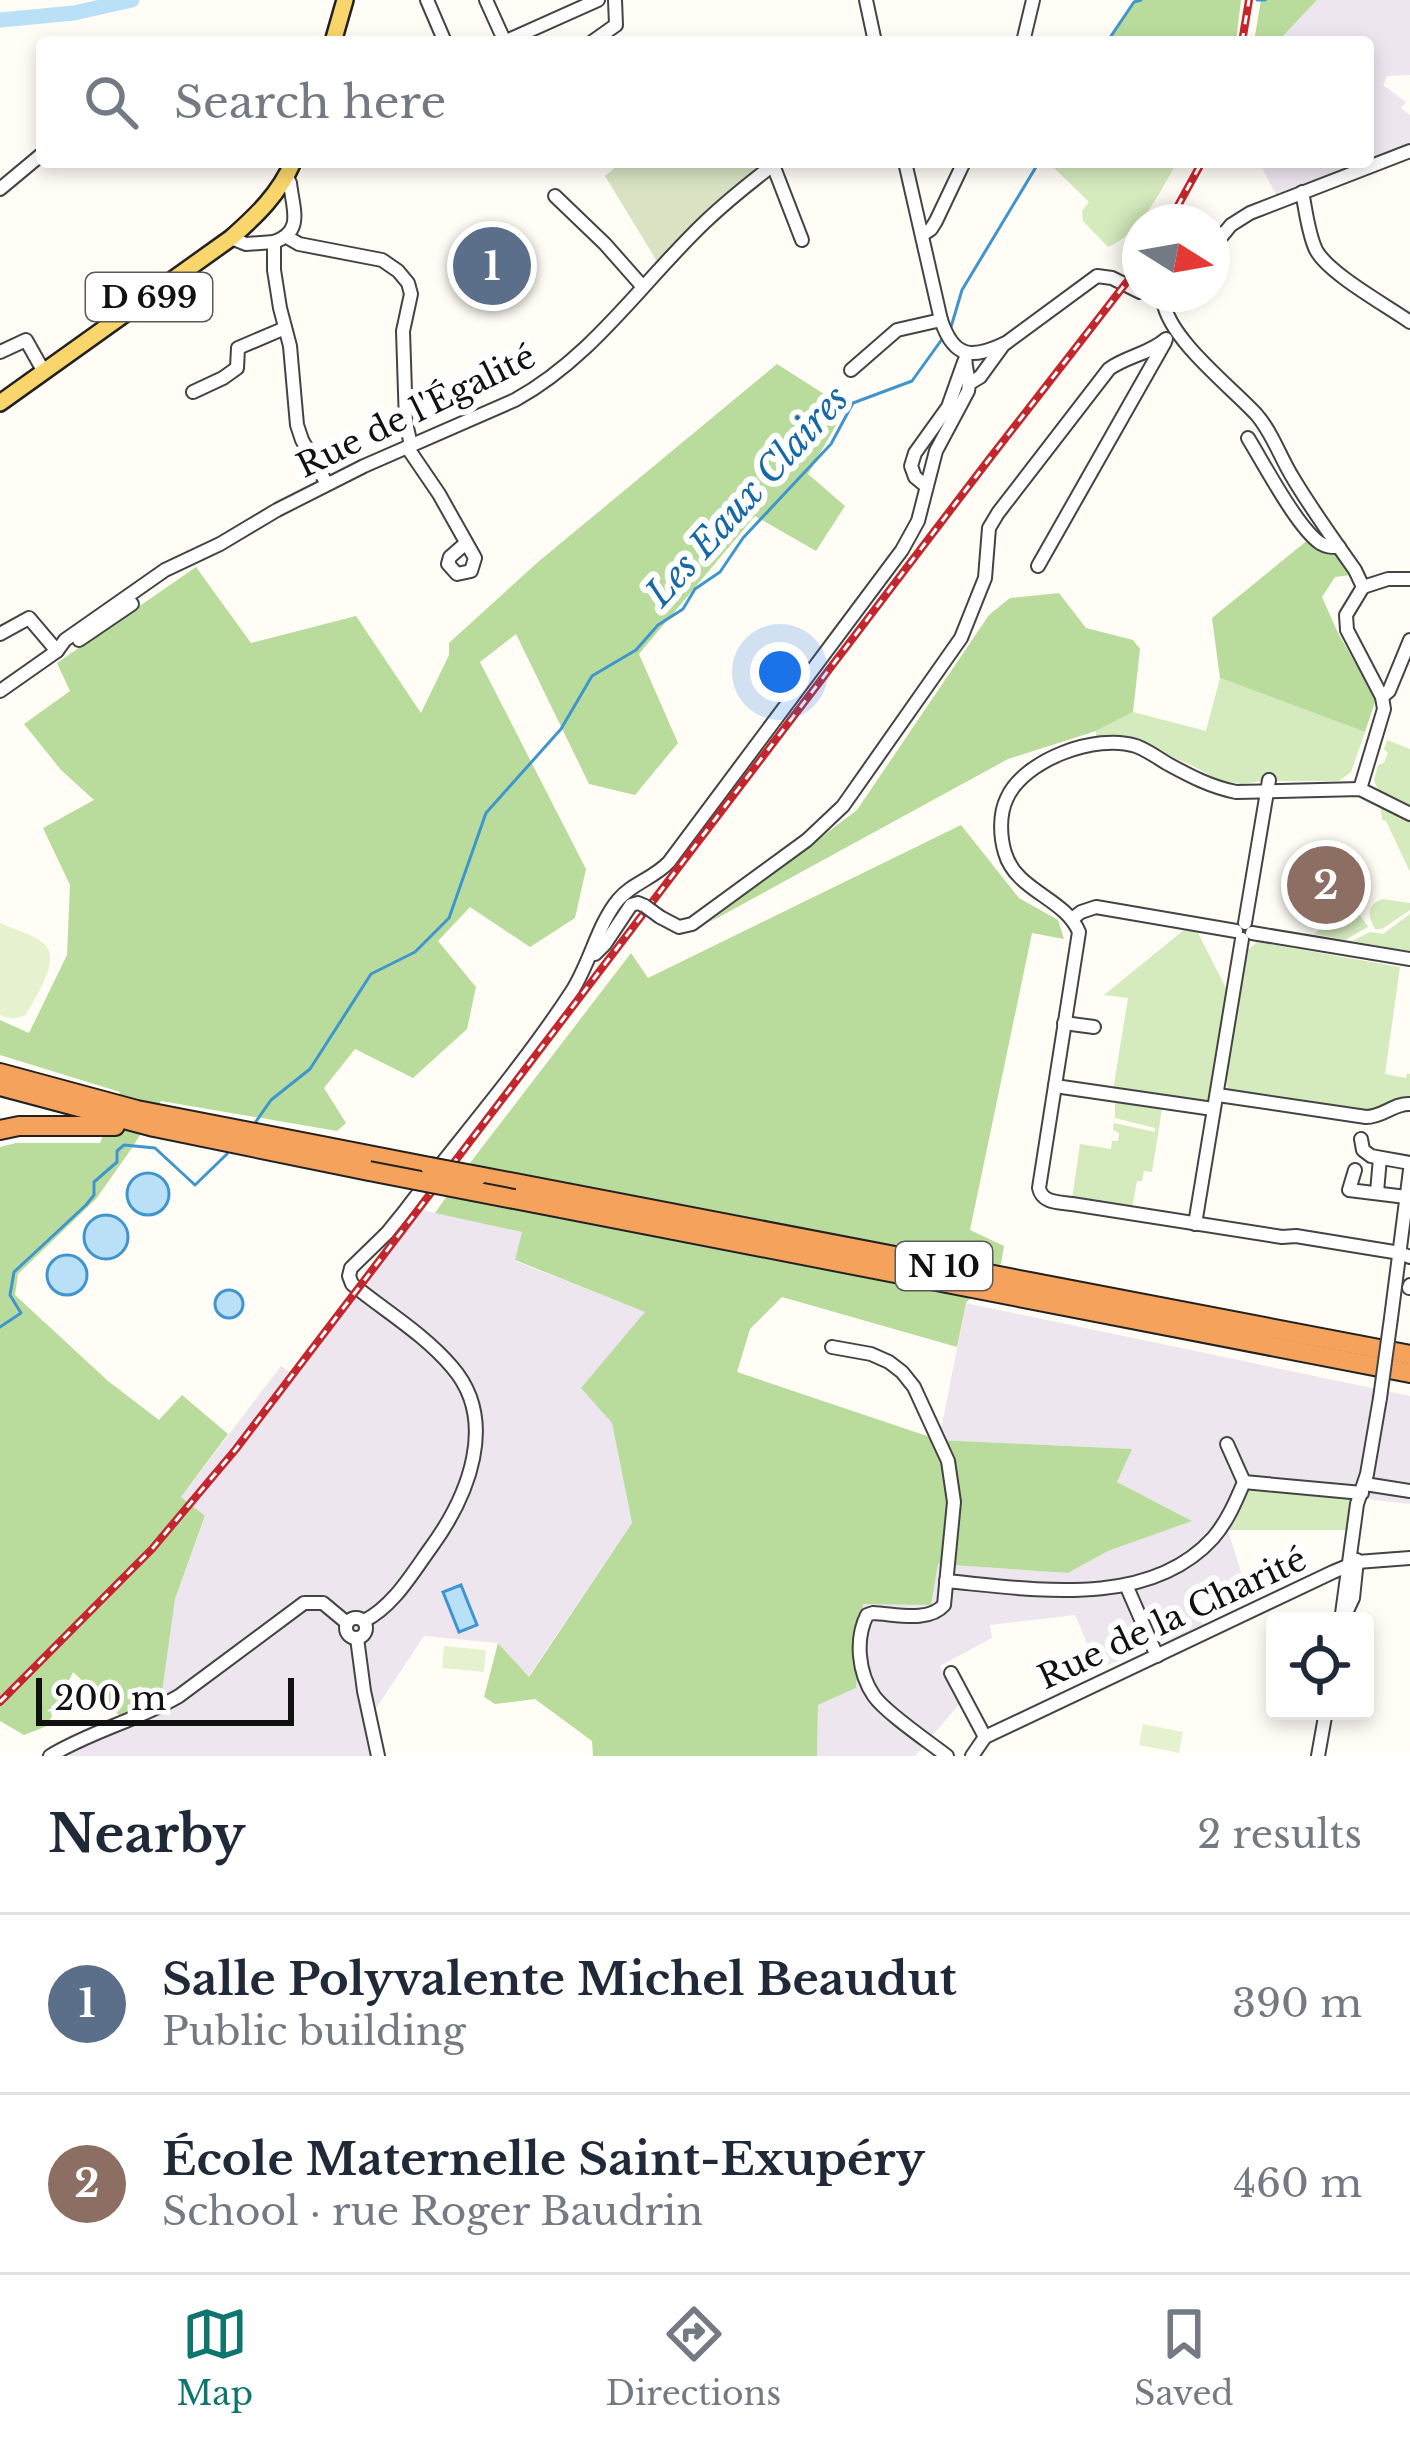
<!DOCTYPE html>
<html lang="en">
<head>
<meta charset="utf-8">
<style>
  :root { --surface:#fff; --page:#f2f2f3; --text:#1f2937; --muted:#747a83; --line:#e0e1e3; --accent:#0f766e }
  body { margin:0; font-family:"Libre Baskerville",serif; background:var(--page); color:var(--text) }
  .controls { position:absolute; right:36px; bottom:36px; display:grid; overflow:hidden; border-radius:12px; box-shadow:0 6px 18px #0003 }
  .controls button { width:108px; height:108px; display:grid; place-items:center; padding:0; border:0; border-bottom:3px solid var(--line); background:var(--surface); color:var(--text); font:60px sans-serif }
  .compass { position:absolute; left:1122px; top:204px; width:108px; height:108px; border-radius:50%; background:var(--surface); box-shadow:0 6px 18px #0003; rotate:101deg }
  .scale { position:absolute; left:36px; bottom:30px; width:258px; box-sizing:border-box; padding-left:12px; border:6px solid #111; border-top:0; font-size:33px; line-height:42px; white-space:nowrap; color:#111; -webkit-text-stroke:9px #fff; paint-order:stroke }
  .you { position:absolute; left:780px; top:672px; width:42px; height:42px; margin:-30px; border:9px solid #fff; border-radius:50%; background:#1a73e8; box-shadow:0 0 0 18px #1a73e833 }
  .badge { display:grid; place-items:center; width:78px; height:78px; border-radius:50%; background:var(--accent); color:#fff; font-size:39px; font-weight:700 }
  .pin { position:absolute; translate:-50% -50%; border:6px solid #fff; box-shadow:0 3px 12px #0006 }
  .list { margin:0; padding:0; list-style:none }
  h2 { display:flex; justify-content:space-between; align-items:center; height:156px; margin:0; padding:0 48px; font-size:51px }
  h2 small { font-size:39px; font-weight:400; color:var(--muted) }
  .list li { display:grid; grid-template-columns:78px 1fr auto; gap:36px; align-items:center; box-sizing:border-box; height:180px; padding:0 48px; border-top:3px solid var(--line) }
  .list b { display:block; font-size:45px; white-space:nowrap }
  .list p { margin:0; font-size:39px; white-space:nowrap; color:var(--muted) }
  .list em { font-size:39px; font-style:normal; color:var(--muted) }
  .icon { flex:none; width:66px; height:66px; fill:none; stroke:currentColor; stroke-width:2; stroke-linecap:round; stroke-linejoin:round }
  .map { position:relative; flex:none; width:1410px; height:1756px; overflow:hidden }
  .search { position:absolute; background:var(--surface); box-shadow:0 6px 18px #0003; left:36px; right:36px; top:36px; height:132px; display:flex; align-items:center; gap:30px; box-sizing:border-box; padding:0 42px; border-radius:12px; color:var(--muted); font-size:45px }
  .sheet { height:516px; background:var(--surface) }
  nav { display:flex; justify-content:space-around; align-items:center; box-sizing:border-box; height:168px; border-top:3px solid var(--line); background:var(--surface); font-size:33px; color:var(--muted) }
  nav a { display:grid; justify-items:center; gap:6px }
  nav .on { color:var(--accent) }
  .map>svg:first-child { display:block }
  .industrial { fill:#eee6ef }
  .green { fill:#d5ebbd }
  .forest { fill:#b9dc9c }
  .cemetery { fill:#d9e3c4 }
  .pitch { fill:#e6f2cf }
  .water { fill:#b9e0f7; stroke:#3f96cf; stroke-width:3 }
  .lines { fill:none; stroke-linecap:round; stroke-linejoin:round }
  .stream { stroke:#3f96cf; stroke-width:3 }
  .river { stroke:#b9e0f7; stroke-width:15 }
  .minor-casing { stroke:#444; stroke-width:16 }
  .major-casing { stroke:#222; stroke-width:20 }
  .highway-casing { stroke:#222; stroke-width:22 }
  .minor { stroke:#fff; stroke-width:12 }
  .major { stroke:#f9d66b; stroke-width:15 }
  .highway { stroke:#f5a25d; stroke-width:18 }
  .rail-casing { stroke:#c4262e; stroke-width:8 }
  .rail { stroke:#fff; stroke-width:3; stroke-dasharray:9; stroke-linecap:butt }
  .minor-bridge-casing { stroke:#444; stroke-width:16; stroke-linecap:butt }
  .highway-bridge-casing { stroke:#222; stroke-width:22; stroke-linecap:butt }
  .minor-bridge { stroke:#fff; stroke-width:12 }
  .highway-bridge { stroke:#f5a25d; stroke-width:18 }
  .labels { text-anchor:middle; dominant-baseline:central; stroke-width:12; stroke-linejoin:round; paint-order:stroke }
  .shield { fill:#fff; stroke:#585858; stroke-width:3 }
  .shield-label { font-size:30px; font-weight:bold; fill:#111 }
  .street-label { font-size:33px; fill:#111; stroke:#fff }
  .water-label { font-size:36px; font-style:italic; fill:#1768a6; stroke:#fff }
</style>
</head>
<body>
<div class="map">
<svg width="1410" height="1756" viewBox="0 0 1410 1756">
  <rect width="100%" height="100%" fill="#fffdf5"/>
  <g class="industrial">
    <polygon points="1317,0 1410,0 1410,75 1387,76 1383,85 1406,102 1401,108 1410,115 1410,145 1368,159 1368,42 1285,42 1283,36"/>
    <polygon points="1259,162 1361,162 1276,195"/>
    <polygon points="418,1209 522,1232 515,1261 646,1312 612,1422 632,1523 528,1677 498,1643 424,1636 375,1710 384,1756 63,1756 166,1712 161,1700 175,1599 205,1517 181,1497 281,1366 291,1373"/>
    <polygon points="966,1303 1410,1396 1410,1504 1250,1486 1228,1530 1243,1578 1193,1602 1204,1626 1098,1669 1075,1615 990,1625 992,1638 940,1666 961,1702 915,1756 817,1756 818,1705 856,1688 863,1604 938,1564 1068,1573 1108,1551 1191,1521 1117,1482 1131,1449 939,1440"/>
  </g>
  <g class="green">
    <path d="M1048,162H1177C1161,190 1140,234 1108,247L1083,221L1082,211L1089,202Z"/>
    <polygon points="1220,678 1365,732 1351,772 1339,781 1261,781 1242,784 1218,780 1193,766 1145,745 1096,739 1096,731 1133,712 1206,731"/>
    <polygon points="1387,740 1410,749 1410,806 1378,790 1374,780 1378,765 1384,763 1388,753 1384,749"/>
    <polygon points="1380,806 1410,821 1410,872 1386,821 1382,820"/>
    <polygon points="1349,896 1358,897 1356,909 1368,927 1345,940 1314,934 1348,909"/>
    <path d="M1383,899L1410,903V910L1382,929H1375C1367,916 1367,904 1383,899Z"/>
    <polygon points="1410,914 1410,951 1352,941 1370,932 1383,934"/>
    <polygon points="1184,930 1197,931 1227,990 1208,1102 1113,1090 1128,998 1104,995"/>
    <path d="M1257,942L1400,967L1385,1074L1406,1078L1407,1073L1410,1074V1100L1376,1113L1228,1090C1223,1071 1232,1050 1231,1030L1235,1027L1248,950Z"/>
    <polygon points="1115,1100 1162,1109 1152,1172 1144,1171 1142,1181 1137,1181 1132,1208 1072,1199 1080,1144 1111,1149 1112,1141 1118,1141 1119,1133 1113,1130 1114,1123 1155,1132 1155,1128 1115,1118"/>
    <polygon points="1250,1486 1353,1496 1348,1530 1228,1530"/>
  </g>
  <g class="forest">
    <polygon points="1136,0 1241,0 1236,42 1107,42"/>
    <polygon points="1261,0 1317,0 1283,36 1285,42 1254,42"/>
    <polygon points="777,364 846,408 808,474 845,506 816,551 755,516 639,654 678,743 635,795 589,784 516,634 480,662 586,869 575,918 530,947 470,907 438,941 476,987 467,1029 413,1078 355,1049 324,1088 346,1123 337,1131 161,1101 132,1148 96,1199 18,1274 15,1295 108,1381 159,1420 182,1395 228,1434 181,1497 205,1516 175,1599 161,1700 121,1717 73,1672 47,1726 24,1735 0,1721 0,1147 16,1143 100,1143 120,1092 0,1055 0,1020 29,1033 67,955 70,885 43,828 94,800 61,770 24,724 70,691 57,663 196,567 251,643 356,616 421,713 449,655 449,643 538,562"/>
    <polygon points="1309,539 1323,549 1338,554 1351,575 1335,577 1322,597 1338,633 1376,699 1365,732 1220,678 1212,618"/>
    <polygon points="1059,593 1086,628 1133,640 1140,649 1133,712 1096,731 1008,759 708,923 857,810 989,615 1010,598"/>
    <polygon points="961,825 1019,898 1058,920 1064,939 1032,933 970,1230 1004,1246 1001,1264 966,1303 957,1347 782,1297 750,1329 737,1372 939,1440 1132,1449 1117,1482 1192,1521 1108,1551 1068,1573 938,1564 931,1605 863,1604 856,1688 818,1705 817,1756 593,1756 592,1741 535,1699 495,1704 484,1697 498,1643 529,1677 632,1523 612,1423 581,1388 645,1312 515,1260 522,1232 435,1213 470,1163 631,953 648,978"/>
  </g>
  <polygon class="cemetery" points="622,162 769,162 658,263 605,176"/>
  <g class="pitch">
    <path d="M0,923C13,929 33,934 44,944C62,959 35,998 26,1015C16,1019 10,1020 0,1015Z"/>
    <polygon points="444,1646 486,1650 484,1672 442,1668"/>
    <polygon points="1143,1724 1183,1732 1179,1753 1139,1745"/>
  </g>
  <g class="water">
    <circle cx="148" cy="1194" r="21"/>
    <circle cx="106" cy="1237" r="22"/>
    <circle cx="67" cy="1275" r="20"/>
    <circle cx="229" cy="1304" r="14"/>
    <polygon points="461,1585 477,1625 459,1632 443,1592"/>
  </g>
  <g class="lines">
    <g class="stream">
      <polyline points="1257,0 1265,0"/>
      <polyline points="1107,42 1134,2 1141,0"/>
      <polyline points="951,327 962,290 1039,162"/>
      <polyline points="255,1123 271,1100 310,1069 371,974 415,952 449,918 486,813 561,729 592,676 636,650 658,625 683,609 695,589 720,572 743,538 831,444 853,403 912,381 945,335"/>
      <polyline points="0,1327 21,1313 10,1295 14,1272 86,1205 94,1195 94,1182 117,1162 117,1151 124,1145 155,1148 195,1185 227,1154"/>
    </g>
    <polyline class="river" points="0,20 74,13 132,0"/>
    <g class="minor-casing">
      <g id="minor">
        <polyline points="427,0 445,42"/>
        <polyline points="486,0 505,42"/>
        <polyline points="866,0 875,42"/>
        <polyline points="504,42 598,0"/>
        <polyline points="592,42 616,25 615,0"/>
        <polyline points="1023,42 1033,0"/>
        <path d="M905,162L941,320C954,359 972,359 1006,343L1097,276L1112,278L1140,292"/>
        <polyline points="773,165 802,240"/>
        <path d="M287,177L290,183C293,210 304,231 274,242V270L280,308L290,346L297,425L302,440L327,484"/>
        <polyline points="0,189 42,154"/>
        <path d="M1302,192C1306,211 1308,233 1316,250C1329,274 1386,305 1410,322"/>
        <polyline points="555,196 605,244 643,287"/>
        <polyline points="922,235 931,229 936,221 964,162"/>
        <polyline points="287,237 299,244 382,260 398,271 408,283 411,294 403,331 406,423 411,445"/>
        <polyline points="231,238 246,244 274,242"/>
        <polyline points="1212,248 1231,225 1250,213 1410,151"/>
        <path d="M1163,301C1170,340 1229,385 1256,414C1272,432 1280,457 1293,478C1312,510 1334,540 1355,570L1363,587"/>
        <polyline points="0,352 26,340 44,372"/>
        <polyline points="851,370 897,330 941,320"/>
        <polyline points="970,383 980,377 1004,344"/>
        <polyline points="193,392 223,378 237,368 238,348 285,328"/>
        <path d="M1248,438C1264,464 1297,527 1320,543C1327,547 1330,547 1339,547"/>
        <polyline points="407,447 439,494 475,558 471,571 457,574 448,564 450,557 466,543"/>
        <polyline points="926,486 915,477 911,466 915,453 948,407 964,362"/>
        <polyline points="1038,566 1165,342"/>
        <polyline points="1363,587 1388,579 1410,579"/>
        <polyline points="0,634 29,618 57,651"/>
        <polyline points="79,640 132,604"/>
        <path d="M0,691L57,651L65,640L165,570L220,544L277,510L364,466L515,400C593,357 642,282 705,222C728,200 752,181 777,162"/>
        <polyline points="1382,697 1389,691 1410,640"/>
        <polyline points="1360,789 1384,709 1382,697 1347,630 1346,615 1363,587"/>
        <path d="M1410,814L1360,789L1236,792C1211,787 1190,776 1168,764C1158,758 1147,750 1136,746C1096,733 1024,760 1007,798C999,814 1000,837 1005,853C1016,891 1065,898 1079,932L1039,1188C1042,1203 1058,1202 1072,1204L1282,1237L1296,1236L1400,1253L1410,1257"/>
        <path d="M660,917L679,927L692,924L807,840L843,806L961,638L985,578L989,528L998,513L1109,369C1127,356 1149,354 1166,339"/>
        <polyline points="1072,919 1081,912 1096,907 1236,931"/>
        <polyline points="1245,923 1269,780"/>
        <polyline points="1252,933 1410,959"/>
        <polyline points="595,954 605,944 631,905 638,903 645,906"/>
        <polyline points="1064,1023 1094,1027"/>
        <polyline points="1055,1086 1213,1109"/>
        <path d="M1218,1095L1366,1117C1383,1117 1394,1103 1410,1104"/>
        <polyline points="1361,1139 1363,1150 1371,1156 1410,1163"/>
        <polyline points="1355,1170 1349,1190 1406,1197"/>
        <polyline points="1377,1192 1380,1158"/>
        <polyline points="1195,1224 1242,939"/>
        <polyline points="1409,1288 1410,1285"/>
        <polyline points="1391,1318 1410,1170"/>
        <path d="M832,1347L871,1354L889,1362L902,1372L914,1387L948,1461L954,1502L944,1605C928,1623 896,1614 873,1613L867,1615C855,1639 858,1673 874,1696C886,1713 929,1742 947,1756"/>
        <polyline points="1227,1444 1244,1482"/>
        <polyline points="1244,1482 1362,1493"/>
        <polyline points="1365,1484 1410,1491"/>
        <path d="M946,1581C1031,1589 1148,1610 1213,1538C1227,1522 1236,1501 1244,1482"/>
        <polyline points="1126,1585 1157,1656"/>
        <polyline points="1345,1615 1353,1598 1357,1560"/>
        <circle cx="356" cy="1628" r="10"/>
        <path d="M364,1621C394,1606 413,1572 432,1546C468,1496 499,1421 452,1367C424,1334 385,1311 352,1284L349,1276L351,1268L387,1233L404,1212C459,1139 522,1068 572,991C590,963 598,924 618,900C632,883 653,879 669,862L902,550L918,521L936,451L968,391C971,378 963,366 966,354"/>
        <polyline points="1341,1621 1357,1504 1367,1474 1380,1398"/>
        <polyline points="357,1638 364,1691 378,1756"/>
        <polyline points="951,1673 985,1737"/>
        <path d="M50,1756C91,1731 138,1720 179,1696L304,1603H323L347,1623"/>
        <polyline points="972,1756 985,1737 1333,1572 1357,1562 1410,1558"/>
        <polyline points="1318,1756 1326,1711"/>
      </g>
    </g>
    <g class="major-casing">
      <g id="major">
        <polyline points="333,42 345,0"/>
        <path d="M0,403L231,238C257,215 279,194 293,162"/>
      </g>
    </g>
    <g class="highway-casing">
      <g id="highway">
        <polyline points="0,1073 137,1110 430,1167"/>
        <polyline points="0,1086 154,1127 369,1171"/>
        <polyline points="0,1130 19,1126 115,1126"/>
        <polyline points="478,1176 1410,1355"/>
        <polyline points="514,1199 1410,1373"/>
      </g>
    </g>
    <use href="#minor" class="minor"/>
    <use href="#major" class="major"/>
    <use href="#highway" class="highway"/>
    <g class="rail-casing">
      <g id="rail">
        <polyline points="1242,42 1249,0"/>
        <polyline points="1169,222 1202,162"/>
        <polyline points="0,1702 152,1549 236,1449 987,462 1140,265"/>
      </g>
    </g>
    <use href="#rail" class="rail"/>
    <g class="minor-bridge-casing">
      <g id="minor-bridge">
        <polyline points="645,906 660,917"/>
        <polyline points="1380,1398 1391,1318"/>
      </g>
    </g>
    <g class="highway-bridge-casing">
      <g id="highway-bridge">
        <polyline points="430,1167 478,1176"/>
        <polyline points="369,1171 514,1199"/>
      </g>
    </g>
    <use href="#minor-bridge" class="minor-bridge"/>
    <use href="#highway-bridge" class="highway-bridge"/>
  </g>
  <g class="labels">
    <g class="shield">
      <rect x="86" y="273" width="126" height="48" rx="9"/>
      <rect x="896" y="1242" width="96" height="48" rx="9"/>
    </g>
    <g class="shield-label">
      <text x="149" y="297">D 699</text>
      <text x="944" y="1266">N 10</text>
    </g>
    <g class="street-label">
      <text transform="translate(416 411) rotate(-26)">Rue de l'Égalité</text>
      <text transform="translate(1172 1618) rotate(-25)">Rue de la Charité</text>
    </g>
    <g class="water-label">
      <text transform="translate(747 496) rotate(-48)">Les Eaux Claires</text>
    </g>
  </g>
</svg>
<div class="controls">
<button><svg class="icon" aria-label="locate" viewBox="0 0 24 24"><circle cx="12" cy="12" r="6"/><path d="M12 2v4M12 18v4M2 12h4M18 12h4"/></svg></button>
</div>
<svg class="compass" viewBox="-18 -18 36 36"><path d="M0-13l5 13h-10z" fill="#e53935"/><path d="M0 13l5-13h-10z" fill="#747a83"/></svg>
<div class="scale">200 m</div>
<div class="you"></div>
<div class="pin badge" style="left:492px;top:266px;background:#5c6f8a">1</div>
<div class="pin badge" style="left:1326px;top:885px;background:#8d6e63">2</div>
<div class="search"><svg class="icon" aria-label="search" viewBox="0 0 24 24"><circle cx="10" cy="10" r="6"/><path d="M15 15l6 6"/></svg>Search here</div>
</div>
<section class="sheet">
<h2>Nearby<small>2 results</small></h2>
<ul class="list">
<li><span class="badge" style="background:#5c6f8a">1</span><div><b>Salle Polyvalente Michel Beaudut</b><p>Public building</p></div><em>390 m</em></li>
<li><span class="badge" style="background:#8d6e63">2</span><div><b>École Maternelle Saint-Exupéry</b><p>School · rue Roger Baudrin</p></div><em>460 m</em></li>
</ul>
</section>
<nav>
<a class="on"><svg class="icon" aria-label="map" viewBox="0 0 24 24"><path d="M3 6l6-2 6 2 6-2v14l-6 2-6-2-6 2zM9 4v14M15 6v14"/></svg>Map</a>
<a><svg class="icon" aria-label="directions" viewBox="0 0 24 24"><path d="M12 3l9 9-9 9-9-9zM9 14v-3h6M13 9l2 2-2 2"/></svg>Directions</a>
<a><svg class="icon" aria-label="saved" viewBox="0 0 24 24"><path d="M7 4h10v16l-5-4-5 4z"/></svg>Saved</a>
</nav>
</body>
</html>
